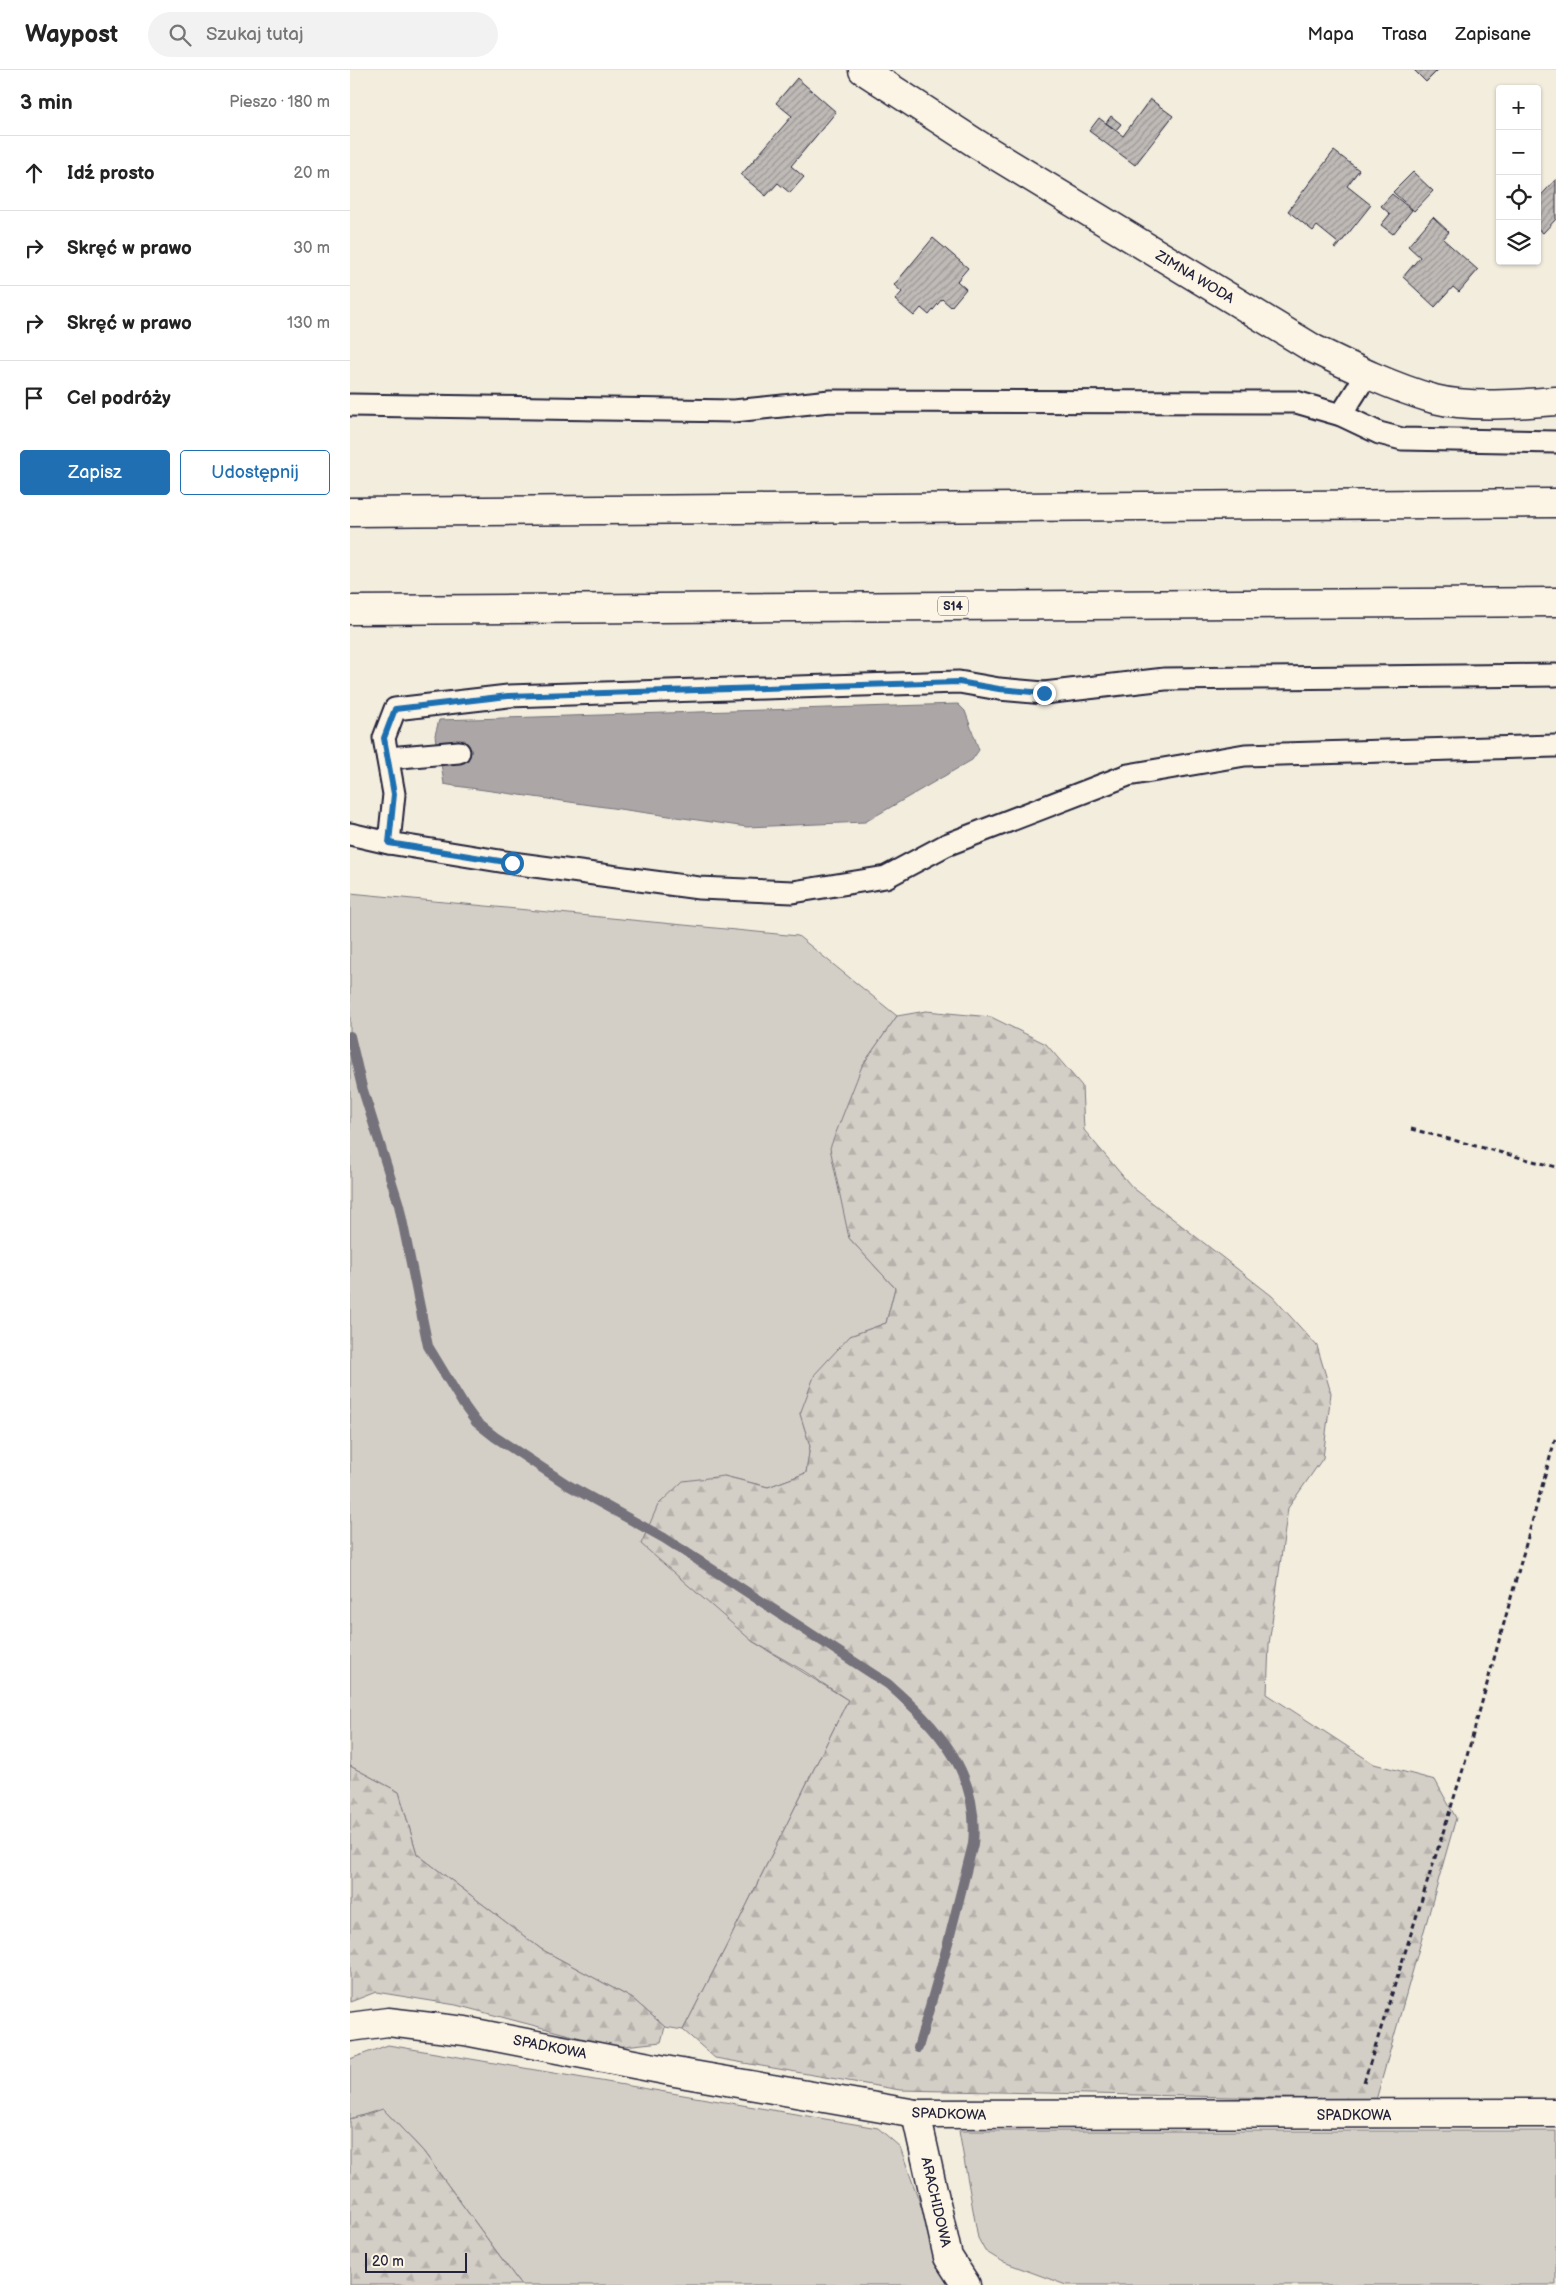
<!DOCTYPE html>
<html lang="pl">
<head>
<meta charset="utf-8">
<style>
  :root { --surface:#fff; --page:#f2f2f2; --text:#222; --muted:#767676; --line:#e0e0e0; --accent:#1f6fb2 }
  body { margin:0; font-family:"Balsamiq Sans",sans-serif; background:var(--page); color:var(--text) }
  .controls { position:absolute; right:15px; top:15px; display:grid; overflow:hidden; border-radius:5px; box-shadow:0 1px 4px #0004 }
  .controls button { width:45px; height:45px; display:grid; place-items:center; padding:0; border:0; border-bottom:1px solid var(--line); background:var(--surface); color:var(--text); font:25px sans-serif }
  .scale { position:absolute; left:15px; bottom:12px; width:102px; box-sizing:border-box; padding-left:5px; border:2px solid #22223b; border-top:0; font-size:14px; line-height:18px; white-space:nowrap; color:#22223b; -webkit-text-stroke:4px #fcf5e5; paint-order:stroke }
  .stop { position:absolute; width:15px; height:15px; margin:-11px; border:4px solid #1f6fb2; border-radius:50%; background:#fff }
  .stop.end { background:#1f6fb2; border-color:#fff; box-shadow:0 1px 5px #0008 }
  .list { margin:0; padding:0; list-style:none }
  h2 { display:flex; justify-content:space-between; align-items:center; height:65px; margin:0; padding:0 20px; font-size:21px }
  h2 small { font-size:16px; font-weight:400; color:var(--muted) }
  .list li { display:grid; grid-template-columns:32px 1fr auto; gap:15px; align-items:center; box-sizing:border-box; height:75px; padding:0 20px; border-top:1px solid var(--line) }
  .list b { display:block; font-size:19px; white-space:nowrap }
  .list em { font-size:16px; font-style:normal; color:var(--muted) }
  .actions { display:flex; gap:10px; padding:15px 20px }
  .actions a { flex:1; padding:11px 0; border:1px solid var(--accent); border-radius:5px; text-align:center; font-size:18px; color:var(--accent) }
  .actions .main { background:var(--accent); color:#fff }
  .icon { flex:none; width:28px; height:28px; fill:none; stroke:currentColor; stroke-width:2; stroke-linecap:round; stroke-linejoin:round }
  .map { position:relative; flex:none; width:1206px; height:2215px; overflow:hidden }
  header { display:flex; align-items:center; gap:30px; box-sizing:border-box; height:70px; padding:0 25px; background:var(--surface); border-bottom:1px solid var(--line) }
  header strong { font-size:24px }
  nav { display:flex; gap:28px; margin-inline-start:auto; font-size:18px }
  .search { width:350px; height:45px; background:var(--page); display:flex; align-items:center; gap:12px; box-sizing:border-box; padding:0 18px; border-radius:28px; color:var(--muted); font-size:19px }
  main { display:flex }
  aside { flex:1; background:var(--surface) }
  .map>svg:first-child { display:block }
  .green { fill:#d4cfc6; stroke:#7b7880 }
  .forest { fill:url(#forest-firs); stroke:#7b7880 }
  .water { fill:#aca7a6; stroke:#75727b }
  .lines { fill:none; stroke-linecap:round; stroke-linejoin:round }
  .stream { stroke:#75727b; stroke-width:10 }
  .building { fill:url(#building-hatch); stroke:#22223b }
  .service-casing { stroke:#22223b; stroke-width:25 }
  .minor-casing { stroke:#22223b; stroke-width:31 }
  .motorway-casing { stroke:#22223b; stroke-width:31 }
  .path { stroke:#22223b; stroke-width:3; stroke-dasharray:5 4; stroke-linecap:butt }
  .service { stroke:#fcf5e5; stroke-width:21 }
  .minor { stroke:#fcf5e5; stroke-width:28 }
  .motorway { stroke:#fcf5e5; stroke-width:28 }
  .route { stroke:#1f6fb2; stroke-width:6 }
  .labels { text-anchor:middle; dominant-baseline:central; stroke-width:4; stroke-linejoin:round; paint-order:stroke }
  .shield { fill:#fcf5e5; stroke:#63616e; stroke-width:1 }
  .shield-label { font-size:12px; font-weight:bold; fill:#22223b }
  .street-label { font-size:14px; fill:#22223b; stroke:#fcf5e5 }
</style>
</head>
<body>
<header>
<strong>Waypost</strong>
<div class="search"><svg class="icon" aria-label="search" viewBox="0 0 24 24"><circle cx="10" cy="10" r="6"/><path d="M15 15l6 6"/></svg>Szukaj tutaj</div>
<nav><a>Mapa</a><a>Trasa</a><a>Zapisane</a></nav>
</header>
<main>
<aside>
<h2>3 min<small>Pieszo · 180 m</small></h2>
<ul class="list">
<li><svg class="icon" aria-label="ahead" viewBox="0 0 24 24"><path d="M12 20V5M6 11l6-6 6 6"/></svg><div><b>Idź prosto</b></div><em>20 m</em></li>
<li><svg class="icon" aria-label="right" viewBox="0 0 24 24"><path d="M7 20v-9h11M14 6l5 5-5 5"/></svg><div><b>Skręć w prawo</b></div><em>30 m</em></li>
<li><svg class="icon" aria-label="right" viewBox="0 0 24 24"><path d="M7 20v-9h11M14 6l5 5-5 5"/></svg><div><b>Skręć w prawo</b></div><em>130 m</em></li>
<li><svg class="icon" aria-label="arrive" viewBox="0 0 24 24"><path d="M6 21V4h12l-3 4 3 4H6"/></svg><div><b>Cel podróży</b></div></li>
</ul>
<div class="actions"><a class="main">Zapisz</a><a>Udostępnij</a></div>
</aside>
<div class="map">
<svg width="1206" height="2215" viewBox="0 0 1206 2215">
  <defs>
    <pattern id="forest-firs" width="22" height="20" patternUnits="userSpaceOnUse" patternTransform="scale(1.25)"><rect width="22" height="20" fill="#d4cfc6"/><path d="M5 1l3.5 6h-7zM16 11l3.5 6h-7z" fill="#b6b1ab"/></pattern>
    <pattern id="building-hatch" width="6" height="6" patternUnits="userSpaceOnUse" patternTransform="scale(1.25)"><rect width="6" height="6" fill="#bfbab6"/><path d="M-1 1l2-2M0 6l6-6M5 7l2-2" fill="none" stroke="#9b9795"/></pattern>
  </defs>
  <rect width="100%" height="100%" fill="#f3edde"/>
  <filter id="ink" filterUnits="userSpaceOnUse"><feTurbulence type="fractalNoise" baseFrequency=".02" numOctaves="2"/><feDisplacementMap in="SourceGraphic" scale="10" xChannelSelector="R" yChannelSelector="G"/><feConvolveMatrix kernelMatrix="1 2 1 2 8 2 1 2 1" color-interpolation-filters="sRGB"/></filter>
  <g filter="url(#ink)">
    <g class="green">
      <polygon points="0,823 448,866 547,946 512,996 499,1168 545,1218 536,1253 500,1266 450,1343 460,1376 456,1403 418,1417 374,1406 402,1571 498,1630 378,1873 333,1960 315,1957 283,1929 191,1879 67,1784 49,1722 0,1696"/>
      <polygon points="38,1975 528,2058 550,2077 599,2215 171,2215 73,2081 34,2040 0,2049 0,1989"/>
      <polygon points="609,2061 1206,2061 1206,2215 716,2215 651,2191 635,2181 628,2168"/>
    </g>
    <g class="forest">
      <polygon points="576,941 641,947 696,974 732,1016 734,1060 782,1117 922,1226 967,1276 981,1323 973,1388 938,1438 919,1574 917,1624 1024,1694 1085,1710 1106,1748 1026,2030 550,2020 365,1988 333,1960 378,1873 498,1630 454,1601 402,1571 291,1474 308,1435 333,1411 374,1406 418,1417 456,1403 460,1376 450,1344 465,1304 500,1266 536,1253 545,1218 499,1168 480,1078 512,996 547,946"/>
      <polygon points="0,1696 49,1722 67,1784 191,1879 283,1929 315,1957 311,1972 265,1977 106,1935 26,1922 0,1932"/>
      <polygon points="33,2039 73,2081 171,2215 0,2215 0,2049"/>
    </g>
    <polygon class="water" points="608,634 615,641 629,680 622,690 515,752 397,757 99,715 94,714 91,693 117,689 115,670 86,673 85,665 89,650"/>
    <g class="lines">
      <path class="stream" d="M0,966L12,1017L49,1135L78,1276L113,1334L126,1352L145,1367L218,1415L314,1468L538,1614C588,1658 630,1702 623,1774L598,1873L568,1978"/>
    </g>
    <g class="building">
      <polygon points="1064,0 1088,0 1076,12"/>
      <polygon points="447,8 486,42 441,96 454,107 440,123 428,113 416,126 391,105 442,46 426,33"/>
      <polygon points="800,29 823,46 785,95 739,61 749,48 773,66"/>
      <polygon points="761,46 771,54 766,60 756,53"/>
      <polygon points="984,81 1009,100 997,116 1021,135 986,179 984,178 988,173 967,156 963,161 938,141"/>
      <polygon points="1063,102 1083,121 1064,141 1043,122"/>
      <polygon points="1206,109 1206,149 1193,163 1187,158 1187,130"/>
      <polygon points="1042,124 1062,140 1043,164 1031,155 1040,144 1031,136"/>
      <polygon points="1083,147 1099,162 1093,169 1128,200 1109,222 1103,217 1085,237 1053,207 1070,187 1058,176"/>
      <polygon points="583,168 618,198 607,211 616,219 601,237 592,229 579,245 571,238 564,246 545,230 552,222 544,215"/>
    </g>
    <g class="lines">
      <g class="service-casing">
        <g id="service">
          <polyline points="0,335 384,341 480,331 946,332 991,345 1029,363 1052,369 1206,372"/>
          <polyline points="991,345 1017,304"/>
          <polyline points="38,688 109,682"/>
          <polyline points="0,764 39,773 162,793 349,818 443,822 536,807 596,775 778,705 895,685 1206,676"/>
          <polyline points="39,773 44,724 34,668 45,639 158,626 609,612 649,619 694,623 815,609 1206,605"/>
        </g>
      </g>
      <g class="minor-casing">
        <g id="minor">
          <path d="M513,0L627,74L964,279C1003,298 1042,317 1084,329C1119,338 1170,334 1206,331"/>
          <polyline points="0,1957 38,1952 115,1961 325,2002 566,2044 1206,2043"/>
          <polyline points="566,2044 598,2187 616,2215"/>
        </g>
      </g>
      <g class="motorway-casing">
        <g id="motorway">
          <polyline points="0,442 1206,433"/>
          <polyline points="0,540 1206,532"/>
        </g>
      </g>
      <g class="path">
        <polyline points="1061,1059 1206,1097"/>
        <polyline points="1014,2012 1115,1693 1206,1366"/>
      </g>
      <use href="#service" class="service"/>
      <use href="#minor" class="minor"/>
      <use href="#motorway" class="motorway"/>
    </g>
  </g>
  <g class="lines" filter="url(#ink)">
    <polyline class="route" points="162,793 39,773 44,724 34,668 45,639 158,626 609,612 649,619 694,623"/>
  </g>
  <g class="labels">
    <rect class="shield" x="588" y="526.5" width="30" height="19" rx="4"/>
    <g class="shield-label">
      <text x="603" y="536">S14</text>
    </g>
    <g class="street-label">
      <text transform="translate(845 207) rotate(31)">ZIMNA WODA</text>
      <text transform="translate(200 1977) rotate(11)">SPADKOWA</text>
      <text transform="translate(599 2044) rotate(2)">SPADKOWA</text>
      <text x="1004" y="2045">SPADKOWA</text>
      <text transform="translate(586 2132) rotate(77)">ARACHIDOWA</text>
    </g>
  </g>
</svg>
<div class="controls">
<button>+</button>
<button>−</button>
<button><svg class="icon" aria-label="locate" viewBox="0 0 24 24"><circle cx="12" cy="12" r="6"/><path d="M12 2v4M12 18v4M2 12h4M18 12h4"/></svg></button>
<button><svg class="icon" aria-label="layers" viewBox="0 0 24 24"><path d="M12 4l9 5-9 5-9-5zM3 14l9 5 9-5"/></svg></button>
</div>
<div class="scale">20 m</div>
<div class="stop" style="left:162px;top:793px"></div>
<div class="stop end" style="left:694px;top:623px"></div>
</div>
</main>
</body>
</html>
